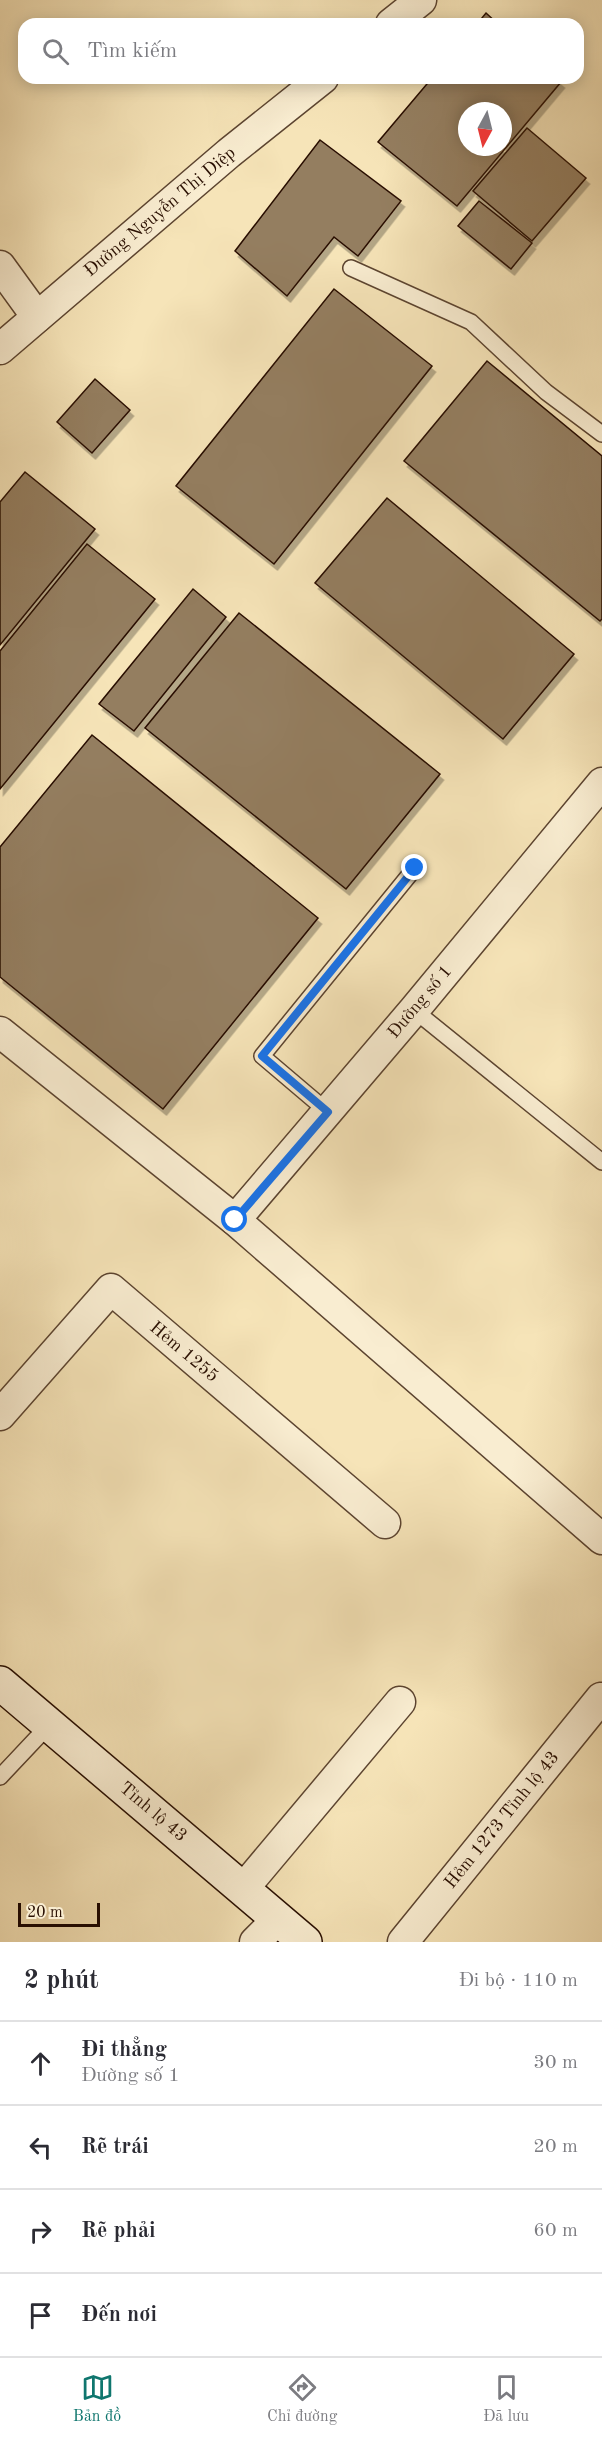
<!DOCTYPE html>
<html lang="vi">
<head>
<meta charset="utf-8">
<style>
  :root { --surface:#fff; --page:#f2f2f3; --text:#2b2b33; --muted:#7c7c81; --line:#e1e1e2; --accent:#0f766e }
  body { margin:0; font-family:"Old Standard TT",serif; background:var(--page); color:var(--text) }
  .compass { position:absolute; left:458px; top:102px; width:54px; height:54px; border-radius:50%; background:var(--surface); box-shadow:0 3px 15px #0003; rotate:187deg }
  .scale { position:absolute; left:18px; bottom:15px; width:82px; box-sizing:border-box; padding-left:6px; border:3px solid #290f02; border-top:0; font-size:16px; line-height:21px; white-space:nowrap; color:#290f02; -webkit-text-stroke:4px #f9edd1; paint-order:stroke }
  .stop { position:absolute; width:18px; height:18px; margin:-14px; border:4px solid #1a73e8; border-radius:50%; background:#fff }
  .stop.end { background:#1a73e8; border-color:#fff; box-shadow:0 2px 6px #0008 }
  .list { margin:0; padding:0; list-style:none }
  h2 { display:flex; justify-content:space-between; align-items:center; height:78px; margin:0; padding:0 24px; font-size:26px }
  h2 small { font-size:20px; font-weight:400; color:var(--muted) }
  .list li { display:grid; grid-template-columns:39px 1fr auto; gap:18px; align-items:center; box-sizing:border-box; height:84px; padding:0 24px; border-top:2px solid var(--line) }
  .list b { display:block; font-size:22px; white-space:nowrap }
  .list p { margin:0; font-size:20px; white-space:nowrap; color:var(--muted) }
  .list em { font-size:20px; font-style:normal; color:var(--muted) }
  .icon { flex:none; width:33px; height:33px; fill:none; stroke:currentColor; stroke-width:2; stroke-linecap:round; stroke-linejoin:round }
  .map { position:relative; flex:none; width:602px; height:1942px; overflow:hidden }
  .search { position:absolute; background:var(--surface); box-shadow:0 3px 15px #0003; left:18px; right:18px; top:18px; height:66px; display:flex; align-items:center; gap:15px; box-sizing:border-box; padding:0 21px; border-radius:18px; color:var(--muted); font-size:22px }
  .sheet { height:414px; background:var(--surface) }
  nav { display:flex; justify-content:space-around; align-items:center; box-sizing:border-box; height:84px; border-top:2px solid var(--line); background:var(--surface); font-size:16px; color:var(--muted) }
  nav a { display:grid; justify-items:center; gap:3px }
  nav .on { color:var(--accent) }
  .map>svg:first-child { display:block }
  .building { fill:#947e61; stroke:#290f02; stroke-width:1.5; fill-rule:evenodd; filter:url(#shadow) }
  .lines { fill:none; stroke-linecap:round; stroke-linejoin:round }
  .lane-casing { stroke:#5c4430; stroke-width:18 }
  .street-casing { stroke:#5c4430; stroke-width:33 }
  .secondary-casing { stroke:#290f02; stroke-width:36 }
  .lane { stroke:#f9edd1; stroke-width:15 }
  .street { stroke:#f9edd1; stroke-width:30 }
  .secondary { stroke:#f9edd1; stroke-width:33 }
  .route { stroke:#1a73e8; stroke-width:8 }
  .labels { text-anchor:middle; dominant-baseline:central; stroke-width:4.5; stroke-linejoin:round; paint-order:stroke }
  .street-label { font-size:18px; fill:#290f02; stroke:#f9edd1 }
</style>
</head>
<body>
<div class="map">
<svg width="602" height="1942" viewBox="0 0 602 1942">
  <defs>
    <filter id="shadow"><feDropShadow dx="3.5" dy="6" stdDeviation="0" flood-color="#0004"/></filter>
  </defs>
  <rect width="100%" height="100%" fill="#f6e4b8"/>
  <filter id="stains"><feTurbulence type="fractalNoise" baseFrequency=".00333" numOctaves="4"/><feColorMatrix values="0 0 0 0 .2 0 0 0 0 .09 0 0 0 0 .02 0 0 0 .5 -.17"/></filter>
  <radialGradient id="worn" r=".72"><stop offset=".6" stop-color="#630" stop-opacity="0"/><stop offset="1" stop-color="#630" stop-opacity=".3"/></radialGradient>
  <g class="building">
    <polygon points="486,13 498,24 477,24"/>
    <path d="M432,78H556L561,82L457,206L378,142ZM467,111H503V147H467Z"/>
    <polygon points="527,128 586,178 532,241 473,191"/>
    <polygon points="320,140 401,201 358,256 334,237 287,296 235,251"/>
    <polygon points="479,201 532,243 511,269 458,226"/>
    <polygon points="334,289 432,366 274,564 176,486"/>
    <polygon points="487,361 602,456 602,619 600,621 404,461"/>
    <polygon points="95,379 130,410 92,453 57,422"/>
    <polygon points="25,472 95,529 0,645 0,502"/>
    <polygon points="387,498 574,654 503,739 315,583"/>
    <polygon points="87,544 155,599 0,789 0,651"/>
    <polygon points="193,589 226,617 134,731 99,704"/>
    <polygon points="239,613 440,774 346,889 145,728"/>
    <polygon points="92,735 318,918 163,1109 0,977 0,847"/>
  </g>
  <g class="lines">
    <g class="lane-casing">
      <g id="lane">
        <polyline points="351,268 471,322 546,392 602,434"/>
        <polyline points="414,1010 602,1162"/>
        <polyline points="328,1112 262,1056 415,868"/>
        <polyline points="0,1777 49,1725"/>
      </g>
    </g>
    <g class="street-casing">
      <g id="street">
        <polyline points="391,24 421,0"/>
        <polyline points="0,266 37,317"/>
        <polyline points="0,349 229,153 323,78"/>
        <polyline points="0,1032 235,1220 602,1539"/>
        <polyline points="235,1220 414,1010 602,783"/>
        <polyline points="0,1415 111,1289 385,1523"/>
        <polyline points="243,1889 400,1702"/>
        <polyline points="255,1942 278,1919"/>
        <polyline points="403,1942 601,1698"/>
      </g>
    </g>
    <g class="secondary-casing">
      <polyline id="secondary" points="0,1683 305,1942"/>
    </g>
    <use href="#lane" class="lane"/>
    <use href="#street" class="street"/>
    <use href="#secondary" class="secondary"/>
  </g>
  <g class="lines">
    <polyline class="route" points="235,1220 328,1112 262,1056 415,868"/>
  </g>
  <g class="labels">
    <g class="street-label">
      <text transform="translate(160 212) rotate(-40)">Đường Nguyễn Thị Diệp</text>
      <text transform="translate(420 1002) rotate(-50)">Đường số 1</text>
      <text transform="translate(184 1352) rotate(40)">Hẻm 1255</text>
      <text transform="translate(153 1812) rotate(40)">Tỉnh lộ 43</text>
      <text transform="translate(502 1820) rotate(-51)">Hẻm 1273 Tỉnh lộ 43</text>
    </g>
  </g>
  <rect width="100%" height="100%" filter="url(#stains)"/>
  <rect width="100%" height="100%" fill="url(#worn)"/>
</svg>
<svg class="compass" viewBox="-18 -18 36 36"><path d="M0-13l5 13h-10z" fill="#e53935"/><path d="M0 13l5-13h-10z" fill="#7c7c81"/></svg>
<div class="scale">20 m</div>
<div class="stop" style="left:235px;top:1220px"></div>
<div class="stop end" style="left:415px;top:868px"></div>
<div class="search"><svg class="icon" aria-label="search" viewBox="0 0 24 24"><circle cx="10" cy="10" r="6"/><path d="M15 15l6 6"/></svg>Tìm kiếm</div>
</div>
<section class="sheet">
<h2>2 phút<small>Đi bộ · 110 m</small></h2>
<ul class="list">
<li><svg class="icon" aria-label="ahead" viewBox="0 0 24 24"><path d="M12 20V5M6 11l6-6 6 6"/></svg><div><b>Đi thẳng</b><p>Đường số 1</p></div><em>30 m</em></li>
<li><svg class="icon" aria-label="left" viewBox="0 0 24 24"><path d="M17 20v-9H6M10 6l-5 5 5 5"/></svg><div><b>Rẽ trái</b></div><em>20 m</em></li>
<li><svg class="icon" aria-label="right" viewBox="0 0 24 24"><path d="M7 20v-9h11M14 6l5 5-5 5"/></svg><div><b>Rẽ phải</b></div><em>60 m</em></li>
<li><svg class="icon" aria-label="arrive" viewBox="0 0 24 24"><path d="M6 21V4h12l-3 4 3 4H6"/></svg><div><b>Đến nơi</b></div></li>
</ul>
</section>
<nav>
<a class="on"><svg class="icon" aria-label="map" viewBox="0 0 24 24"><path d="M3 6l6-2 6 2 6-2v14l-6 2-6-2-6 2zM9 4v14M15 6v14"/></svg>Bản đồ</a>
<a><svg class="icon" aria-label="directions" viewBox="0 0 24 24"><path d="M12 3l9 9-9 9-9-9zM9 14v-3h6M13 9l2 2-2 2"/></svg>Chỉ đường</a>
<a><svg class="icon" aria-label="saved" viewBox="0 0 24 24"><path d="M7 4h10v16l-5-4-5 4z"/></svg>Đã lưu</a>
</nav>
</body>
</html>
